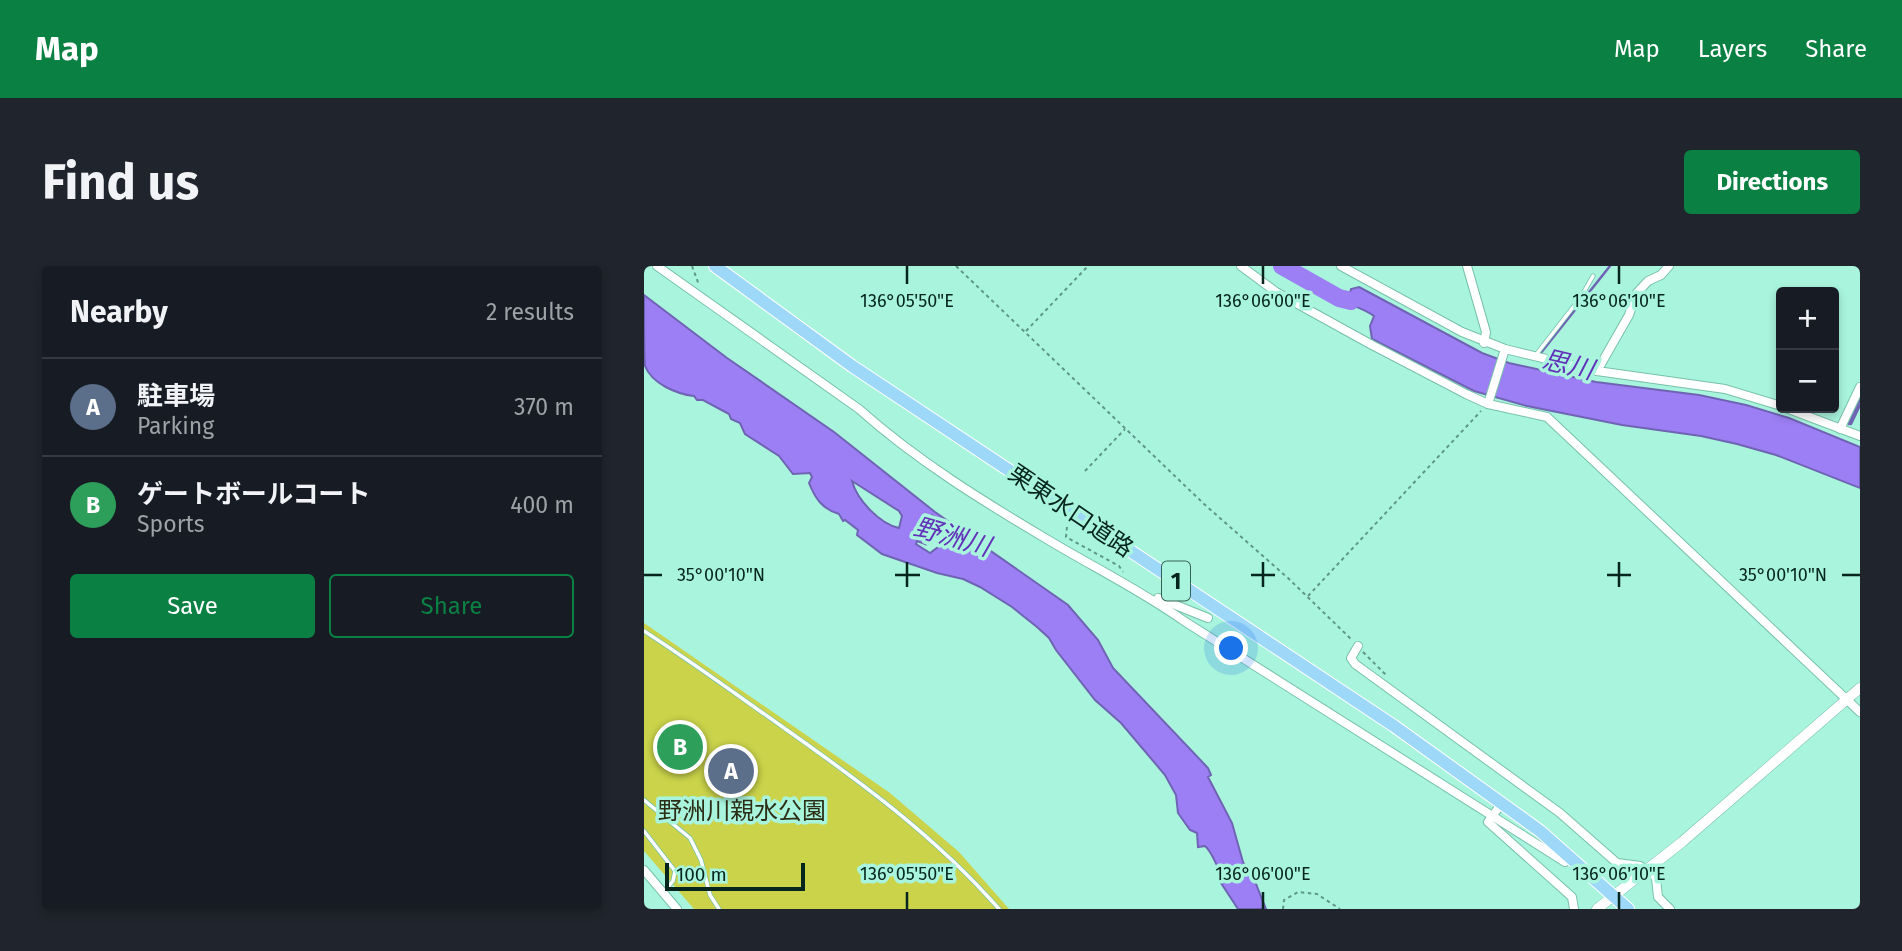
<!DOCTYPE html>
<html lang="en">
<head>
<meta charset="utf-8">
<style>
  :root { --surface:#171b24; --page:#20242c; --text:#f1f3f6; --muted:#9ea1a6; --line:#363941; --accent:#0b8043 }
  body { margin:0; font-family:"Fira Sans","Noto Sans JP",sans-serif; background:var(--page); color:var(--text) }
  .controls { position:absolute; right:21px; top:21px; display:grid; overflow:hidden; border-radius:7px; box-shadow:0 4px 10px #0003 }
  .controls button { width:63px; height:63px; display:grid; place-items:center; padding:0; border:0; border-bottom:2px solid var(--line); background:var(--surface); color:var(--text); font:35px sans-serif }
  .scale { position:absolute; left:21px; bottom:18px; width:140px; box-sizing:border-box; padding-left:7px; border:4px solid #05251d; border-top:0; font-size:19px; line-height:24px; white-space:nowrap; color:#05251d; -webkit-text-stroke:5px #a9f4dd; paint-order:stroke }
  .you { position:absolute; left:588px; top:383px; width:24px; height:24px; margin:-18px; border:5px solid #fff; border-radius:50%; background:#1a73e8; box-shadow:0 0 0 10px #1a73e833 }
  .badge { display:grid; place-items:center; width:46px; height:46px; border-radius:50%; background:var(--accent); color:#fff; font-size:23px; font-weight:700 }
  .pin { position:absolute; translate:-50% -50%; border:4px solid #fff; box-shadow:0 2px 7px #0006 }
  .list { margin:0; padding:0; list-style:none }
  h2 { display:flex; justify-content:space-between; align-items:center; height:91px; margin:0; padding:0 28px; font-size:30px }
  h2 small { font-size:23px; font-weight:400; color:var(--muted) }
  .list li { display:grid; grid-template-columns:46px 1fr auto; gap:21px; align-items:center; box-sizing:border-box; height:98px; padding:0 28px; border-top:2px solid var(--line) }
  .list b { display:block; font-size:26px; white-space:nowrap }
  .list p { margin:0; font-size:23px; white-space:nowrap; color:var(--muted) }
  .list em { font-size:23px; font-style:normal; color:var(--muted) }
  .actions { display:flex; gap:14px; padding:21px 28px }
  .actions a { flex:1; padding:16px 0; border:2px solid var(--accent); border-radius:7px; text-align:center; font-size:24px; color:var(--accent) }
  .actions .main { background:var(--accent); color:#fff }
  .map { position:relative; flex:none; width:1216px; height:643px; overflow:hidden; border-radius:7px }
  header { display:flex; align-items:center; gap:42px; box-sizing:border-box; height:98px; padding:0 35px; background:var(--accent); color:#fff }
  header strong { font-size:33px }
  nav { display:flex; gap:38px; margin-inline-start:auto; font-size:24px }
  .intro { display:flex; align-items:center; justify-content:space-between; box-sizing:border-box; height:168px; padding:0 42px }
  h1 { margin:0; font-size:49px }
  .button { padding:18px 32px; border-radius:7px; background:var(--accent); color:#fff; font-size:24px; font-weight:700 }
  main { display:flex; gap:42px; padding:0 42px }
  aside { flex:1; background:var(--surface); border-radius:7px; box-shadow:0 4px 10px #0003 }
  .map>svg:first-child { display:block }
  .green { fill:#cad34a }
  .water { fill:#9c7ff4; stroke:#6f64b4; stroke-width:2; fill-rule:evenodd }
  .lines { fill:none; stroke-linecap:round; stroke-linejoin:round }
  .stream { stroke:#6f64b4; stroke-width:2.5 }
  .river { stroke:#9c7ff4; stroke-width:18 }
  .service-casing { stroke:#77c1aa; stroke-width:5 }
  .minor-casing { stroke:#77c1aa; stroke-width:10 }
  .tertiary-casing { stroke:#77c1aa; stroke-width:11 }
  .trunk-casing { stroke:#fff; stroke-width:14 }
  .path { stroke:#5f9787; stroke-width:2; stroke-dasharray:3.5 3.5; stroke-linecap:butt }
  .service { stroke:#fff; stroke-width:3.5 }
  .minor { stroke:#fff; stroke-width:8 }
  .tertiary { stroke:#fff; stroke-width:10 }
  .trunk { stroke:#9ed8f8; stroke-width:12 }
  .ticks { fill:none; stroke:#05251d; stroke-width:2.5 }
  .labels { text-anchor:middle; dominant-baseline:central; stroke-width:7; stroke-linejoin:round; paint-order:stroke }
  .shield { fill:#a9f4dd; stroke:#366357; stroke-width:2 }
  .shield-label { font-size:23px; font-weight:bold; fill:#05251d }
  .street-label { font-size:24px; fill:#05251d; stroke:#a9f4dd }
  .park-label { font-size:24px; fill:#2b2d15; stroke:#a9f4dd }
  .water-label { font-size:26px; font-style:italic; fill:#6131b9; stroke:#a9f4dd }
  .ticks-label { font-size:18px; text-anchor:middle; fill:#05251d; stroke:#a9f4dd; stroke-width:7; stroke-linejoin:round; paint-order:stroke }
</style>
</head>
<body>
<header>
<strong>Map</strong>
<nav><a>Map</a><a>Layers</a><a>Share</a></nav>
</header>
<div class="intro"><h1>Find us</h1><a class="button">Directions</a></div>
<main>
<aside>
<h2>Nearby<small>2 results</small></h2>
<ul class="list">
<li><span class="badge" style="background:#5c6f8a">A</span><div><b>駐車場</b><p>Parking</p></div><em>370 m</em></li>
<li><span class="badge" style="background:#2e9e5b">B</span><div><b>ゲートボールコート</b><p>Sports</p></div><em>400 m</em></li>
</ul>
<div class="actions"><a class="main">Save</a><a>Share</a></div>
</aside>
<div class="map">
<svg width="1216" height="643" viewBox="0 0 1216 643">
  <rect width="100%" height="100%" fill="#a9f4dd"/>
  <polygon class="green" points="0,357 246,527 315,586 365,643 50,643 0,585"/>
  <g class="water">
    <path d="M715,21L838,87L865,97L952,116L1055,129L1102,139L1145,152L1216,181V222L1132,189L1093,178L1057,170L978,159L883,140L830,125L728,73L726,60L730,50C716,40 699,38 686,28L705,30L707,23Z"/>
    <path d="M0,29L83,92L190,166L291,246L424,339L454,374L469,402L564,502L567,509L564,511L588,557L599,596L610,613L622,643H594L577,617L573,608L576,605C571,597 568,586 561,580L554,581L553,567L546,564L534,547L532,529L521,509L477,457L451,434L412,384L405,372L393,361L368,341L336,321L319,313L293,307L238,288L213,269L214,264L201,254L199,255L195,248C178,243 171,232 165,217L168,211L166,207L149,208L135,190L101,168L96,157L87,153L85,148L59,134H53L50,130C33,128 8,118 1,100C0,91 0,42 0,29ZM208,215L255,245L258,250L255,262C236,258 213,234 208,215ZM288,249L305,262L298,278L286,287L272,278L273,275L281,278L275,266L280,258L279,257L274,261L273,259L278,251L284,253Z"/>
  </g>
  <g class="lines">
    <g class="stream">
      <polyline points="896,88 966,0"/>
      <polyline points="1205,158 1216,134"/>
      <polyline points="1207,158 1216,139"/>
    </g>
    <polyline class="river" points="638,0 695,32 707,35"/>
    <g class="service-casing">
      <g id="service">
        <polyline points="891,90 937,31 949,10"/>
        <path d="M0,365C48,396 93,429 140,462C218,517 292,571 355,643"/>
        <polyline points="0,534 46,572 57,594 66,629 75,643"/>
        <polyline points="0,565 31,605 29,615 20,626"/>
      </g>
    </g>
    <g class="minor-casing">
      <g id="minor">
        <path d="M13,0L215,143C272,194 340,236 406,275C451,302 496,324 540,355L921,596"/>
        <polyline points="597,0 632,26 728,79 822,128 844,138 903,151 1216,446"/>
        <polyline points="697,0 818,66 861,83 953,105 1081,123 1137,140"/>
        <polyline points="823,0 842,66 840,77"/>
        <polyline points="953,105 985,49 992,28 1004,15 1017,9 1025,0"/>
        <polyline points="844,138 861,83"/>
        <polyline points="1142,142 1216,170"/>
        <polyline points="1196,163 1216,121"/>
        <polyline points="514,332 564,352"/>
        <polyline points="714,380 707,392 711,398 916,547 973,597 996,600 1002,604"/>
        <polyline points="858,537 844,556 928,631 930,643"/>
        <polyline points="1004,603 1012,612 1014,631 1026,643"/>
        <polyline points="0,604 33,643"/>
      </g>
    </g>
    <g class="tertiary-casing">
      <polyline id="tertiary" points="953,643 1038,576 1216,422"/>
    </g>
    <g class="trunk-casing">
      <polyline id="trunk" points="71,0 208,100 750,460 896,565 984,643"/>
    </g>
    <g class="path">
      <polyline points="48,0 55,19"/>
      <polyline points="312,0 560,238 645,313 708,374"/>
      <polyline points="382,65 444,0"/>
      <polyline points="441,205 481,163"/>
      <polyline points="423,261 422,271 475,300 479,306"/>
      <polyline points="664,330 837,145"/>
      <polyline points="719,386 742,409"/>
      <polyline points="639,643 640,634 654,626 673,628 696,643"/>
    </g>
    <use href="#service" class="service"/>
    <use href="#minor" class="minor"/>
    <use href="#tertiary" class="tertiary"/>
    <use href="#trunk" class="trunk"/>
  </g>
  <path class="ticks" d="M263,0V18M619,0V18M975,0V18M263,296V321M619,296V321M975,296V321M0,309H18M251,309H276M607,309H631M963,309H987M1198,309H1216M263,626V643M619,626V643M975,626V643"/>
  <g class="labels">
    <rect class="shield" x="518" y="295.5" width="28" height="39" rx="5"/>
    <g class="shield-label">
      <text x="532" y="315">1</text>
    </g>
    <g class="street-label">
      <text transform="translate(427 245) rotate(34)">栗東水口道路</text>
    </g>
    <g class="park-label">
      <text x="98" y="545">野洲川親水公園</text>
    </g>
    <g class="water-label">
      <text transform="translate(924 99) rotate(13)">思川</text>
      <text transform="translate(308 271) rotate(16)">野洲川</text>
    </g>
  </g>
  <g class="ticks-label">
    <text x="263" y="41">136°05'50"E</text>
    <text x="619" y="41">136°06'00"E</text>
    <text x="975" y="41">136°06'10"E</text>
    <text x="77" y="315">35°00'10"N</text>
    <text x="1139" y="315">35°00'10"N</text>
    <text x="263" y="614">136°05'50"E</text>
    <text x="619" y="614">136°06'00"E</text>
    <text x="975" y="614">136°06'10"E</text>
  </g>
</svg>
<div class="controls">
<button>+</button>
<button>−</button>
</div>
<div class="scale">100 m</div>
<div class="you"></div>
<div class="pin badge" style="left:87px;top:505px;background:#5c6f8a">A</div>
<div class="pin badge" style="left:36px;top:481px;background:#2e9e5b">B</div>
</div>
</main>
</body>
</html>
